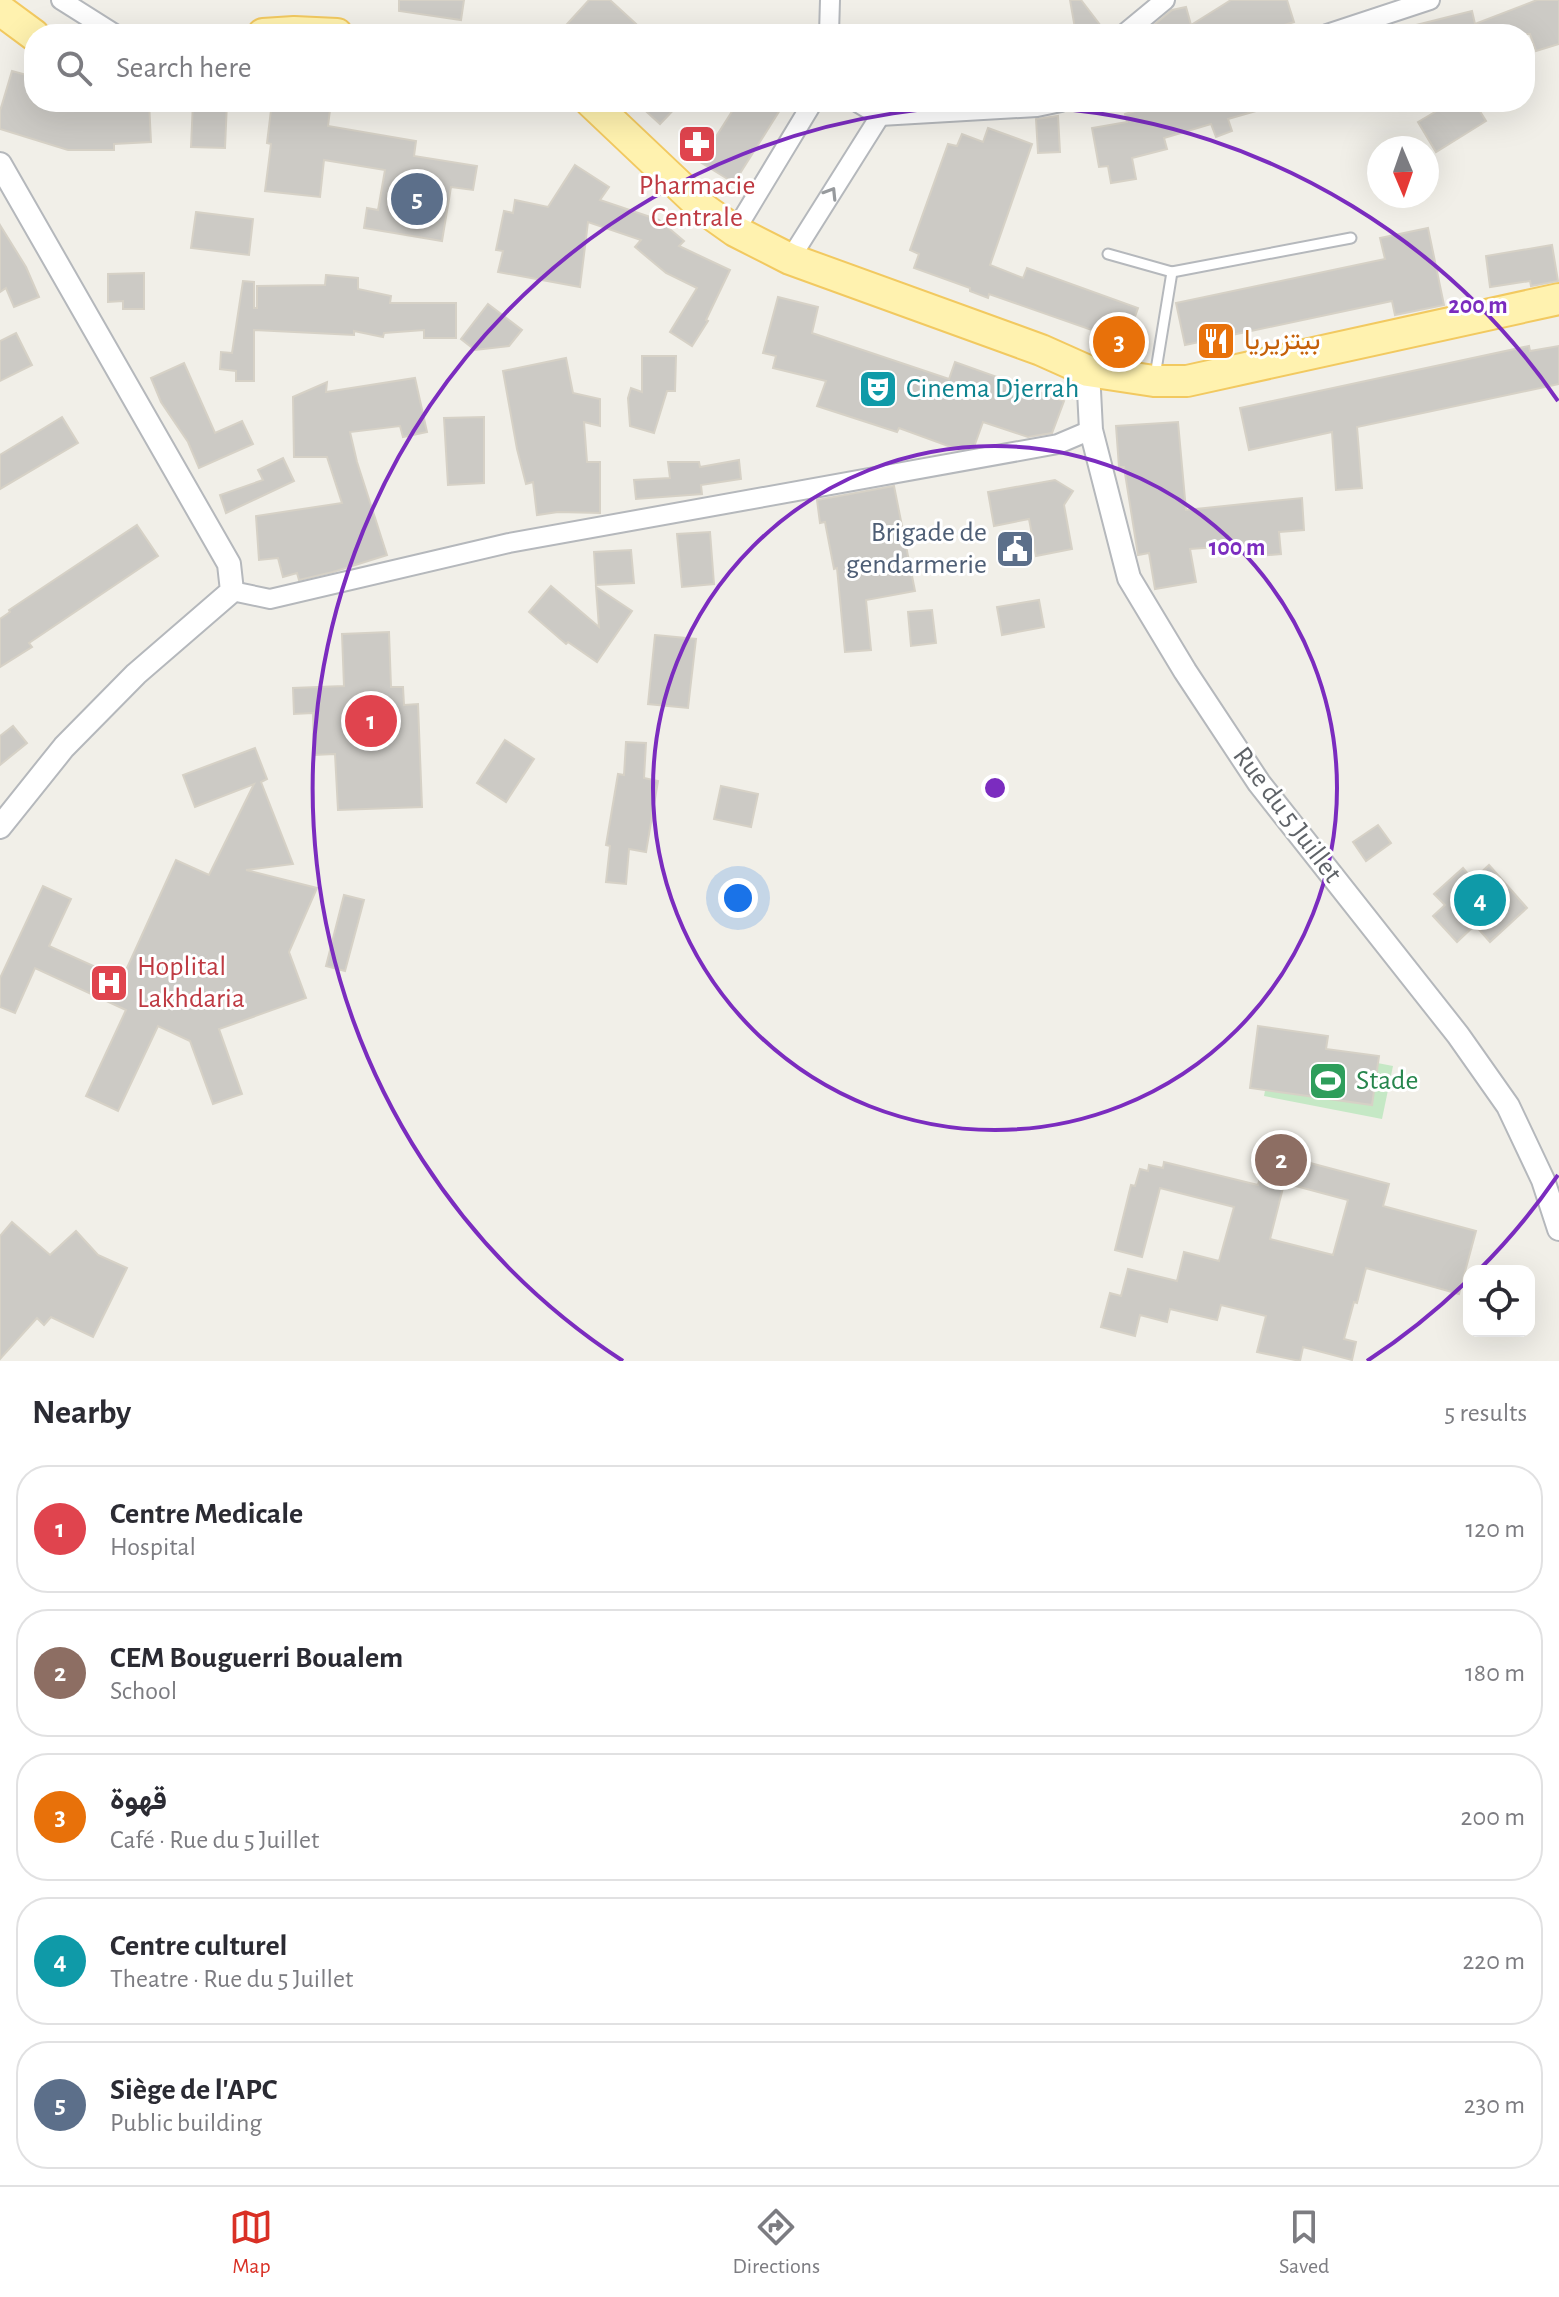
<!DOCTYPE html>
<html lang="en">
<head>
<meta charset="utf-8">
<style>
  :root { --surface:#fff; --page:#f7f7f7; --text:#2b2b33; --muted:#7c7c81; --line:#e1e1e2; --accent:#d93025 }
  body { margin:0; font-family:"Alegreya Sans",Vazirmatn,sans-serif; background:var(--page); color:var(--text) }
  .controls { position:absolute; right:24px; bottom:24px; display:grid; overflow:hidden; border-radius:16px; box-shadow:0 8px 32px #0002 }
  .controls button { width:72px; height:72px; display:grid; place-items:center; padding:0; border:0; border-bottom:2px solid var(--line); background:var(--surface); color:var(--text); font:40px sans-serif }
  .compass { position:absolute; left:1367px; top:136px; width:72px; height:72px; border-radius:50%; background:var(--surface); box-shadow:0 8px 32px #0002; rotate:178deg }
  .you { position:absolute; left:738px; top:898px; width:28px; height:28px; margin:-20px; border:6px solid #fff; border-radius:50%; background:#1a73e8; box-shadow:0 0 0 12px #1a73e833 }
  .badge { display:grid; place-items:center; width:52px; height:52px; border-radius:50%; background:var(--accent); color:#fff; font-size:26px; font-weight:700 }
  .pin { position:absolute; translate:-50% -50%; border:4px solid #fff; box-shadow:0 2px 8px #0006 }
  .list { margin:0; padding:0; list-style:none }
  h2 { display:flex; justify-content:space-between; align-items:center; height:104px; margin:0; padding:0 32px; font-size:34px }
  h2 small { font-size:26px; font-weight:400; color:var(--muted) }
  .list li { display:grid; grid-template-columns:52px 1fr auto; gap:24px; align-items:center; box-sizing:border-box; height:128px; margin:0 16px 16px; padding:0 16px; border:2px solid var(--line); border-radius:32px }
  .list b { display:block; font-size:30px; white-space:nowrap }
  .list p { margin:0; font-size:26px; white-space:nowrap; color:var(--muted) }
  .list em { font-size:26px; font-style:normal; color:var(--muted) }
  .icon { flex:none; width:44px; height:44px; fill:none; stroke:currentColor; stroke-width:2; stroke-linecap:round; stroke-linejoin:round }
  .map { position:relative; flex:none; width:1559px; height:1361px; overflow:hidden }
  .search { position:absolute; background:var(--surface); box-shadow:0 8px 32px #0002; left:24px; right:24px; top:24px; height:88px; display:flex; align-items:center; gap:20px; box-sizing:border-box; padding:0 28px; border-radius:32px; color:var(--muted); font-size:30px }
  .sheet { height:824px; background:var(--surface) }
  nav { display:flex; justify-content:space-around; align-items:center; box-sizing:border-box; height:112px; border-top:2px solid var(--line); background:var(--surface); font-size:22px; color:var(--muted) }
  nav a { display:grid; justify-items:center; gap:4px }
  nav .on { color:var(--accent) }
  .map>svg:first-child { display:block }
  .pitch { fill:#c5e8c5 }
  .building { fill:#cccac5; stroke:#d6d1c6; stroke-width:2 }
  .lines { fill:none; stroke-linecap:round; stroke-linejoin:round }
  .service-casing { stroke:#b5b8bc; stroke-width:13 }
  .minor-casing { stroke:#b5b8bc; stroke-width:22 }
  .tertiary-casing { stroke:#b5b8bc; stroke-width:26 }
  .primary-casing { stroke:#f2c960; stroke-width:34 }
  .service { stroke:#fff; stroke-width:9 }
  .minor { stroke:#fff; stroke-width:18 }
  .tertiary { stroke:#fff; stroke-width:22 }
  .primary { stroke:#fff2af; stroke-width:30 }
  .oneway { stroke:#979a9d }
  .ring { fill:none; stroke:#7b2cbf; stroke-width:4 }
  .labels { text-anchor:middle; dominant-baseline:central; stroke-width:6; stroke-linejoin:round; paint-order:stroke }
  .health-label { font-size:28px; fill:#be3a42; stroke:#fff }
  .food-label { font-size:28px; fill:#c56008; stroke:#fff; text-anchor:start }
  .culture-label { font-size:28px; fill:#0d838f; stroke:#fff; text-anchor:start }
  .service-label { font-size:28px; fill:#4e5e75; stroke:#fff; text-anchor:end }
  .street-label { font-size:28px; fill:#5f6368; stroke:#fff }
  .leisure-label { font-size:28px; fill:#27864d; stroke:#fff; text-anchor:start }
  .centre { fill:#7b2cbf; stroke:#fff; stroke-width:4 }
  .ring-label { font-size:24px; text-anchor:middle; font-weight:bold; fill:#7b2cbf; stroke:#fff; stroke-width:6; stroke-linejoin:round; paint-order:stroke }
</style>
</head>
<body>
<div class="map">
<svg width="1559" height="1361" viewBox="0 0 1559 1361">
  <rect width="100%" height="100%" fill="#f1efe8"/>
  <polygon class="pitch" points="1274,1043 1393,1066 1382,1119 1264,1096"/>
  <g class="building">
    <polygon points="399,0 464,0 461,20 399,11"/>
    <polygon points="589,0 610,0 647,34 558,34"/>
    <polygon points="1070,0 1081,0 1107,34 1076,34"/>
    <polygon points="1231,0 1287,0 1294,22 1255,34 1143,34 1172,10 1186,7 1191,25"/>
    <polygon points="1537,0 1559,0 1559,44 1536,51 1530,34 1409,34 1408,27 1472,11 1475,24"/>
    <polygon points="12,71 34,77 34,102 149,102 151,142 114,144 114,150 68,150 0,129 0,111"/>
    <polygon points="193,102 227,102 225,148 191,147"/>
    <polygon points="272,102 331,102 328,126 416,141 414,156 477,166 473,190 451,187 442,241 364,228 367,208 378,210 385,170 324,160 320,197 265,191 271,144 267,143"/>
    <polygon points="636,102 681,102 660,124"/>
    <polygon points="738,102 785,102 734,183 700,162"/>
    <polygon points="1167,102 1269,102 1270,107 1228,119 1232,131 1216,137 1211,124 1164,138 1167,149 1132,158 1136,179 1111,183 1108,166 1099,167 1092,128 1127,122 1125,114"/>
    <polygon points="1452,102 1474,102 1486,121 1436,152 1418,122"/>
    <polygon points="1058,116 1060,152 1038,153 1036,119"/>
    <polygon points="988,128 1032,144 990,265 1023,278 1027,268 1138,308 1126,342 989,294 988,298 970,291 970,288 914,268 919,254 910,250 948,144 957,146 962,134 983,142"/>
    <polygon points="575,165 609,187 600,200 659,220 684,241 679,246 730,270 706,320 708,321 692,346 670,332 697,288 666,273 635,247 641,240 588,222 580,287 498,272 503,251 496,250 504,211 513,213 515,200 548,207"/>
    <polygon points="196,212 253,219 249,255 191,248"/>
    <polygon points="0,225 26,267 39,297 14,307 6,288 0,292"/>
    <polygon points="1428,228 1444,305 1395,315 1392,301 1185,345 1176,303 1385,259 1380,238"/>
    <polygon points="1552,245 1558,281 1531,286 1530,281 1490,287 1486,256"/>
    <polygon points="144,273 144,309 123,309 123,301 108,302 108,274"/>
    <polygon points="326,275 358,278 358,289 391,296 390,303 456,303 456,338 424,338 424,330 384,333 383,337 354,331 354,335 254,330 254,381 236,381 236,371 220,369 221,352 232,353 243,281 254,282 254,308 257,308 257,286 325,285"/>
    <polygon points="778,297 818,307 812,333 949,379 955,362 1064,401 1052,433 1028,437 983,422 974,447 959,450 899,428 897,432 817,406 826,381 773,368 776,356 763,353"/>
    <polygon points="488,304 522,330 509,346 475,350 461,339"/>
    <polygon points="16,333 32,365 0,381 0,341"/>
    <polygon points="1529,346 1530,351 1559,346 1559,384 1357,427 1362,488 1336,490 1332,432 1249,450 1240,408"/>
    <polygon points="642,356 676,356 675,391 667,391 654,433 630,426 628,398 631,388 642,392"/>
    <polygon points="566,358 573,393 600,399 600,426 584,422 587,462 600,462 600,513 558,512 537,515 533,482 526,484 517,449 503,371"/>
    <polygon points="184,363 215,433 242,421 253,444 199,468 188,442 161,402 151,378"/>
    <polygon points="415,378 427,432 403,437 400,426 350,432 357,462 387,555 333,572 299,580 297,573 283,577 278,558 259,560 256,516 342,503 327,457 294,457 293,397 327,382 326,392"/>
    <polygon points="62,417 78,443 0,489 0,455"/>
    <polygon points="484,417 484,483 448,485 444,418"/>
    <polygon points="1178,422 1186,510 1302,498 1304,530 1279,532 1281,554 1247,557 1246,545 1190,549 1196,582 1155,589 1149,553 1138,555 1124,467 1119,467 1116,426"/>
    <polygon points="283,458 294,481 226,513 220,495 263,480 258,470"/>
    <polygon points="739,460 741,479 701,485 702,494 636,499 634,480 670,478 668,462 699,462 700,467"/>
    <polygon points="1055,480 1073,491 1064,505 1072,549 1036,556 1029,519 994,526 988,492"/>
    <polygon points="894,486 915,591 866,600 871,650 845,652 837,568 834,569 825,522 820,523 817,500"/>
    <polygon points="137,525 158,556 29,643 32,647 0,667 0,619 10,612 9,610"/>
    <polygon points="710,532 714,584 682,587 677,534"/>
    <polygon points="631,550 634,583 596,585 594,552"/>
    <polygon points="551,586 599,627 596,587 632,611 597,662 568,642 566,644 529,612"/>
    <polygon points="1039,600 1044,627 1002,635 997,607"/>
    <polygon points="932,610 936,643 911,646 908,612"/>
    <polygon points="389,632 391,687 403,687 404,705 418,704 422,807 338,810 335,754 314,755 313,713 294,714 293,688 344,686 342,634"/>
    <polygon points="655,635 696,639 688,708 648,704"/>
    <polygon points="13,726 27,743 0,765 0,736"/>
    <polygon points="505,740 534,759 506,802 477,783"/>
    <polygon points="626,742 646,743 644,778 658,781 646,852 629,849 626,884 606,882 610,846 606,845 618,774 624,775"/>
    <polygon points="255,748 267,779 261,782 293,864 246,870 317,888 289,952 306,998 219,1029 242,1094 213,1104 190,1041 158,1026 118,1111 86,1096 126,1010 35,968 15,1013 0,1007 0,978 43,886 71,899 49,946 122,979 176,860 209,875 254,784 195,807 183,775"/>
    <polygon points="721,786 758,794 751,827 714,819"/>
    <polygon points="1378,825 1391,843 1366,861 1353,842"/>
    <polygon points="1489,865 1527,908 1490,942 1475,925 1457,942 1433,916 1445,905 1434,894 1463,868 1473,880"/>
    <polygon points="344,895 364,900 345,971 326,966"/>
    <polygon points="1258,1026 1328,1036 1326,1049 1379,1056 1372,1105 1250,1088"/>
    <polygon points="1299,1160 1389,1184 1383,1206 1476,1231 1459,1294 1366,1268 1357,1303 1354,1302 1344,1339 1356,1342 1352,1360 1303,1347 1300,1361 1257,1352 1266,1316 1221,1305 1217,1320 1170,1309 1167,1322 1140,1315 1135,1336 1101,1327 1110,1293 1121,1296 1128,1269 1177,1281 1184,1252 1219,1261 1234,1207 1160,1188 1142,1257 1115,1250 1131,1185 1135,1186 1140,1169 1148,1171 1149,1165 1163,1168 1164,1162 1258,1185 1262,1170 1286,1176 1270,1239 1333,1255 1348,1200 1292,1185"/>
    <polygon points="12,1222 50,1255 76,1231 98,1255 127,1268 93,1337 51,1317 44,1325 37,1318 0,1359 0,1236"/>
  </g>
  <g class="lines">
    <g class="service-casing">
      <g id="service">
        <polyline points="1108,254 1172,272 1351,238"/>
        <polyline points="1155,376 1172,272"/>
      </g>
    </g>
    <g class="minor-casing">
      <g id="minor">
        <polyline points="61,0 115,34"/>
        <polyline points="829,34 830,0"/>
        <polyline points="1124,34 1165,0"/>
        <polyline points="1327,34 1430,0"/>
        <polyline points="857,102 880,116 1037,107 1061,102"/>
        <polyline points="735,231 813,102"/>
        <polyline points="790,259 880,116"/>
        <polyline points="232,591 270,599 509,543 1058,444 1091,430"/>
      </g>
    </g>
    <g class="tertiary-casing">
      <g id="tertiary">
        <polyline points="0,164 229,564 232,591 136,674 64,747 0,827"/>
        <polyline points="1088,371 1091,430 1129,578 1185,671 1259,783 1458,1035 1508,1106 1543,1180 1559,1229"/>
      </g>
    </g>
    <g class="primary-casing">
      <g id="primary">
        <polyline points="0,10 34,35"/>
        <polyline points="263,34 294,32 337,34"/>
        <polyline points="591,102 704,209 735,231 790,259 1041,350 1088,371 1154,381 1187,381 1559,299"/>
      </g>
    </g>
    <use href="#service" class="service"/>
    <use href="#minor" class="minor"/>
    <use href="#tertiary" class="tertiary"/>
    <use href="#primary" class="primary"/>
  </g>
  <defs><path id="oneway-chevron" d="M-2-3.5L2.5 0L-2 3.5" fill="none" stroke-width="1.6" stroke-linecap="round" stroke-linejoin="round" transform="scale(2)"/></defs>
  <use class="oneway" href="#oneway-chevron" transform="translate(831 193) rotate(-58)"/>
  <g class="ring">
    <circle cx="995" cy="788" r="342"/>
    <path d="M1558 1175A683 683 0 0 1 1478 1271M1465 1283A683 683 0 0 1 1367 1361M623 1361A683 683 0 1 1 1558 401"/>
  </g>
  <defs>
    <g id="pharmacy-square" transform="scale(2)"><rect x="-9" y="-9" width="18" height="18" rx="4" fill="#e0444e" stroke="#fff"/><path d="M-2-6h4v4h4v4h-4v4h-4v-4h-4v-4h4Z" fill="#fff"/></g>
    <g id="restaurant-square" transform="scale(2)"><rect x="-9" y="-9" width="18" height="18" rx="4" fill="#e8710a" stroke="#fff"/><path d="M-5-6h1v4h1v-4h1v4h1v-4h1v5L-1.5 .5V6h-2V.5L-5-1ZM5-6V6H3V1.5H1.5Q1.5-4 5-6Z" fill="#fff"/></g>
    <g id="theatre-square" transform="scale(2)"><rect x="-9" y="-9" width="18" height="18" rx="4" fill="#0f9aa8" stroke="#fff"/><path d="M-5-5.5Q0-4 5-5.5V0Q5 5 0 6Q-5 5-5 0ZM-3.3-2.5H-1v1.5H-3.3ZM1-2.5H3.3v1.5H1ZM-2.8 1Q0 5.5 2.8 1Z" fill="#fff"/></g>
    <g id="civic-square" transform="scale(2)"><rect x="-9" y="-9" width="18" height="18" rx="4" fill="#5c6f8a" stroke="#fff"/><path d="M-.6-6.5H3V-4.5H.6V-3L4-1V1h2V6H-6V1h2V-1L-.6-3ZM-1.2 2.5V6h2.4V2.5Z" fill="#fff"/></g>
    <g id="hospital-square" transform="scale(2)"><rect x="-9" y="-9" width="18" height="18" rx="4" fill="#e0444e" stroke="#fff"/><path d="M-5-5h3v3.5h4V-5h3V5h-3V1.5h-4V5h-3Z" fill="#fff"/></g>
    <g id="stadium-square" transform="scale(2)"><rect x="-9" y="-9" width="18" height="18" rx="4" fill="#2e9e5b" stroke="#fff"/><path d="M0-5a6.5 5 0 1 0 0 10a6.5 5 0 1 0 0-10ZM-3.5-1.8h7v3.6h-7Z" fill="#fff"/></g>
  </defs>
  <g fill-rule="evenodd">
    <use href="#pharmacy-square" x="697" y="144"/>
    <use href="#restaurant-square" x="1216" y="341"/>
    <use href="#theatre-square" x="878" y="389"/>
    <use href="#civic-square" x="1015" y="549"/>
    <use href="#hospital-square" x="109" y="983"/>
    <use href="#stadium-square" x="1328" y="1081"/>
  </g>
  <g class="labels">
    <g class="health-label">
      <text x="697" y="186">Pharmacie<tspan x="697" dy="32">Centrale</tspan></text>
      <text x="137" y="967" text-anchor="start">Hoplital<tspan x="137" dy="32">Lakhdaria</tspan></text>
    </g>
    <g class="food-label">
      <text x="1244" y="341">بيتزيريا</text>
    </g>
    <g class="culture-label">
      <text x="906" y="389">Cinema Djerrah</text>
    </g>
    <g class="service-label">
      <text x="987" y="533">Brigade de<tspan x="987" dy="32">gendarmerie</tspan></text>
    </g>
    <g class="street-label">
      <text transform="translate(1287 815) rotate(53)">Rue du 5 Juillet</text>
    </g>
    <g class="leisure-label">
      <text x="1356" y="1081">Stade</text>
    </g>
  </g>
  <circle cx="995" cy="788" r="12" class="centre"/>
  <g class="ring-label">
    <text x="1478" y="313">200 m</text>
    <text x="1237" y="555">100 m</text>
  </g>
</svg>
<div class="controls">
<button><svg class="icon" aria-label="locate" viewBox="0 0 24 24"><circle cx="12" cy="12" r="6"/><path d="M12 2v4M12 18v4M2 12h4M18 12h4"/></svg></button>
</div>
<svg class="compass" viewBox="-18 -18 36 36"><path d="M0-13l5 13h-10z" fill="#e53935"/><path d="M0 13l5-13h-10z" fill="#7c7c81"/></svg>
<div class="you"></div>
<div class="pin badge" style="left:371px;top:721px;background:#e0444e">1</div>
<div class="pin badge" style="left:1281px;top:1160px;background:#8d6e63">2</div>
<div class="pin badge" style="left:1119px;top:342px;background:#e8710a">3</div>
<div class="pin badge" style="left:1480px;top:900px;background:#0f9aa8">4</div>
<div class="pin badge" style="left:417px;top:199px;background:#5c6f8a">5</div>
<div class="search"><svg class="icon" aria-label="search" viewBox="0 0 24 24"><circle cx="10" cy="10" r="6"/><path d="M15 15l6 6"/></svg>Search here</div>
</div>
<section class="sheet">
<h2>Nearby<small>5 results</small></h2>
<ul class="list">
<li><span class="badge" style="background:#e0444e">1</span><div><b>Centre Medicale</b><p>Hospital</p></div><em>120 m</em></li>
<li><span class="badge" style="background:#8d6e63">2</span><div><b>CEM Bouguerri Boualem</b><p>School</p></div><em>180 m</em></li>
<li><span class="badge" style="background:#e8710a">3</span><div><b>قهوة</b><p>Café · Rue du 5 Juillet</p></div><em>200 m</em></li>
<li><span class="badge" style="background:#0f9aa8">4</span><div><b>Centre culturel</b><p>Theatre · Rue du 5 Juillet</p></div><em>220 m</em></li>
<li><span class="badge" style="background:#5c6f8a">5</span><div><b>Siège de l'APC</b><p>Public building</p></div><em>230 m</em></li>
</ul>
</section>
<nav>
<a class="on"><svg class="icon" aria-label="map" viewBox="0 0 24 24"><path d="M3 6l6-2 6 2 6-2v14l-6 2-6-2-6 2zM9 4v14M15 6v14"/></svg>Map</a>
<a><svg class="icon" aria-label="directions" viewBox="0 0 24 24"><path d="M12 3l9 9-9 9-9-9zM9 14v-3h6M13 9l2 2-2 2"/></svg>Directions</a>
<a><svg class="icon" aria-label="saved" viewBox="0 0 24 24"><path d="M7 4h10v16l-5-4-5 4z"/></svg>Saved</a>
</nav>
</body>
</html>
